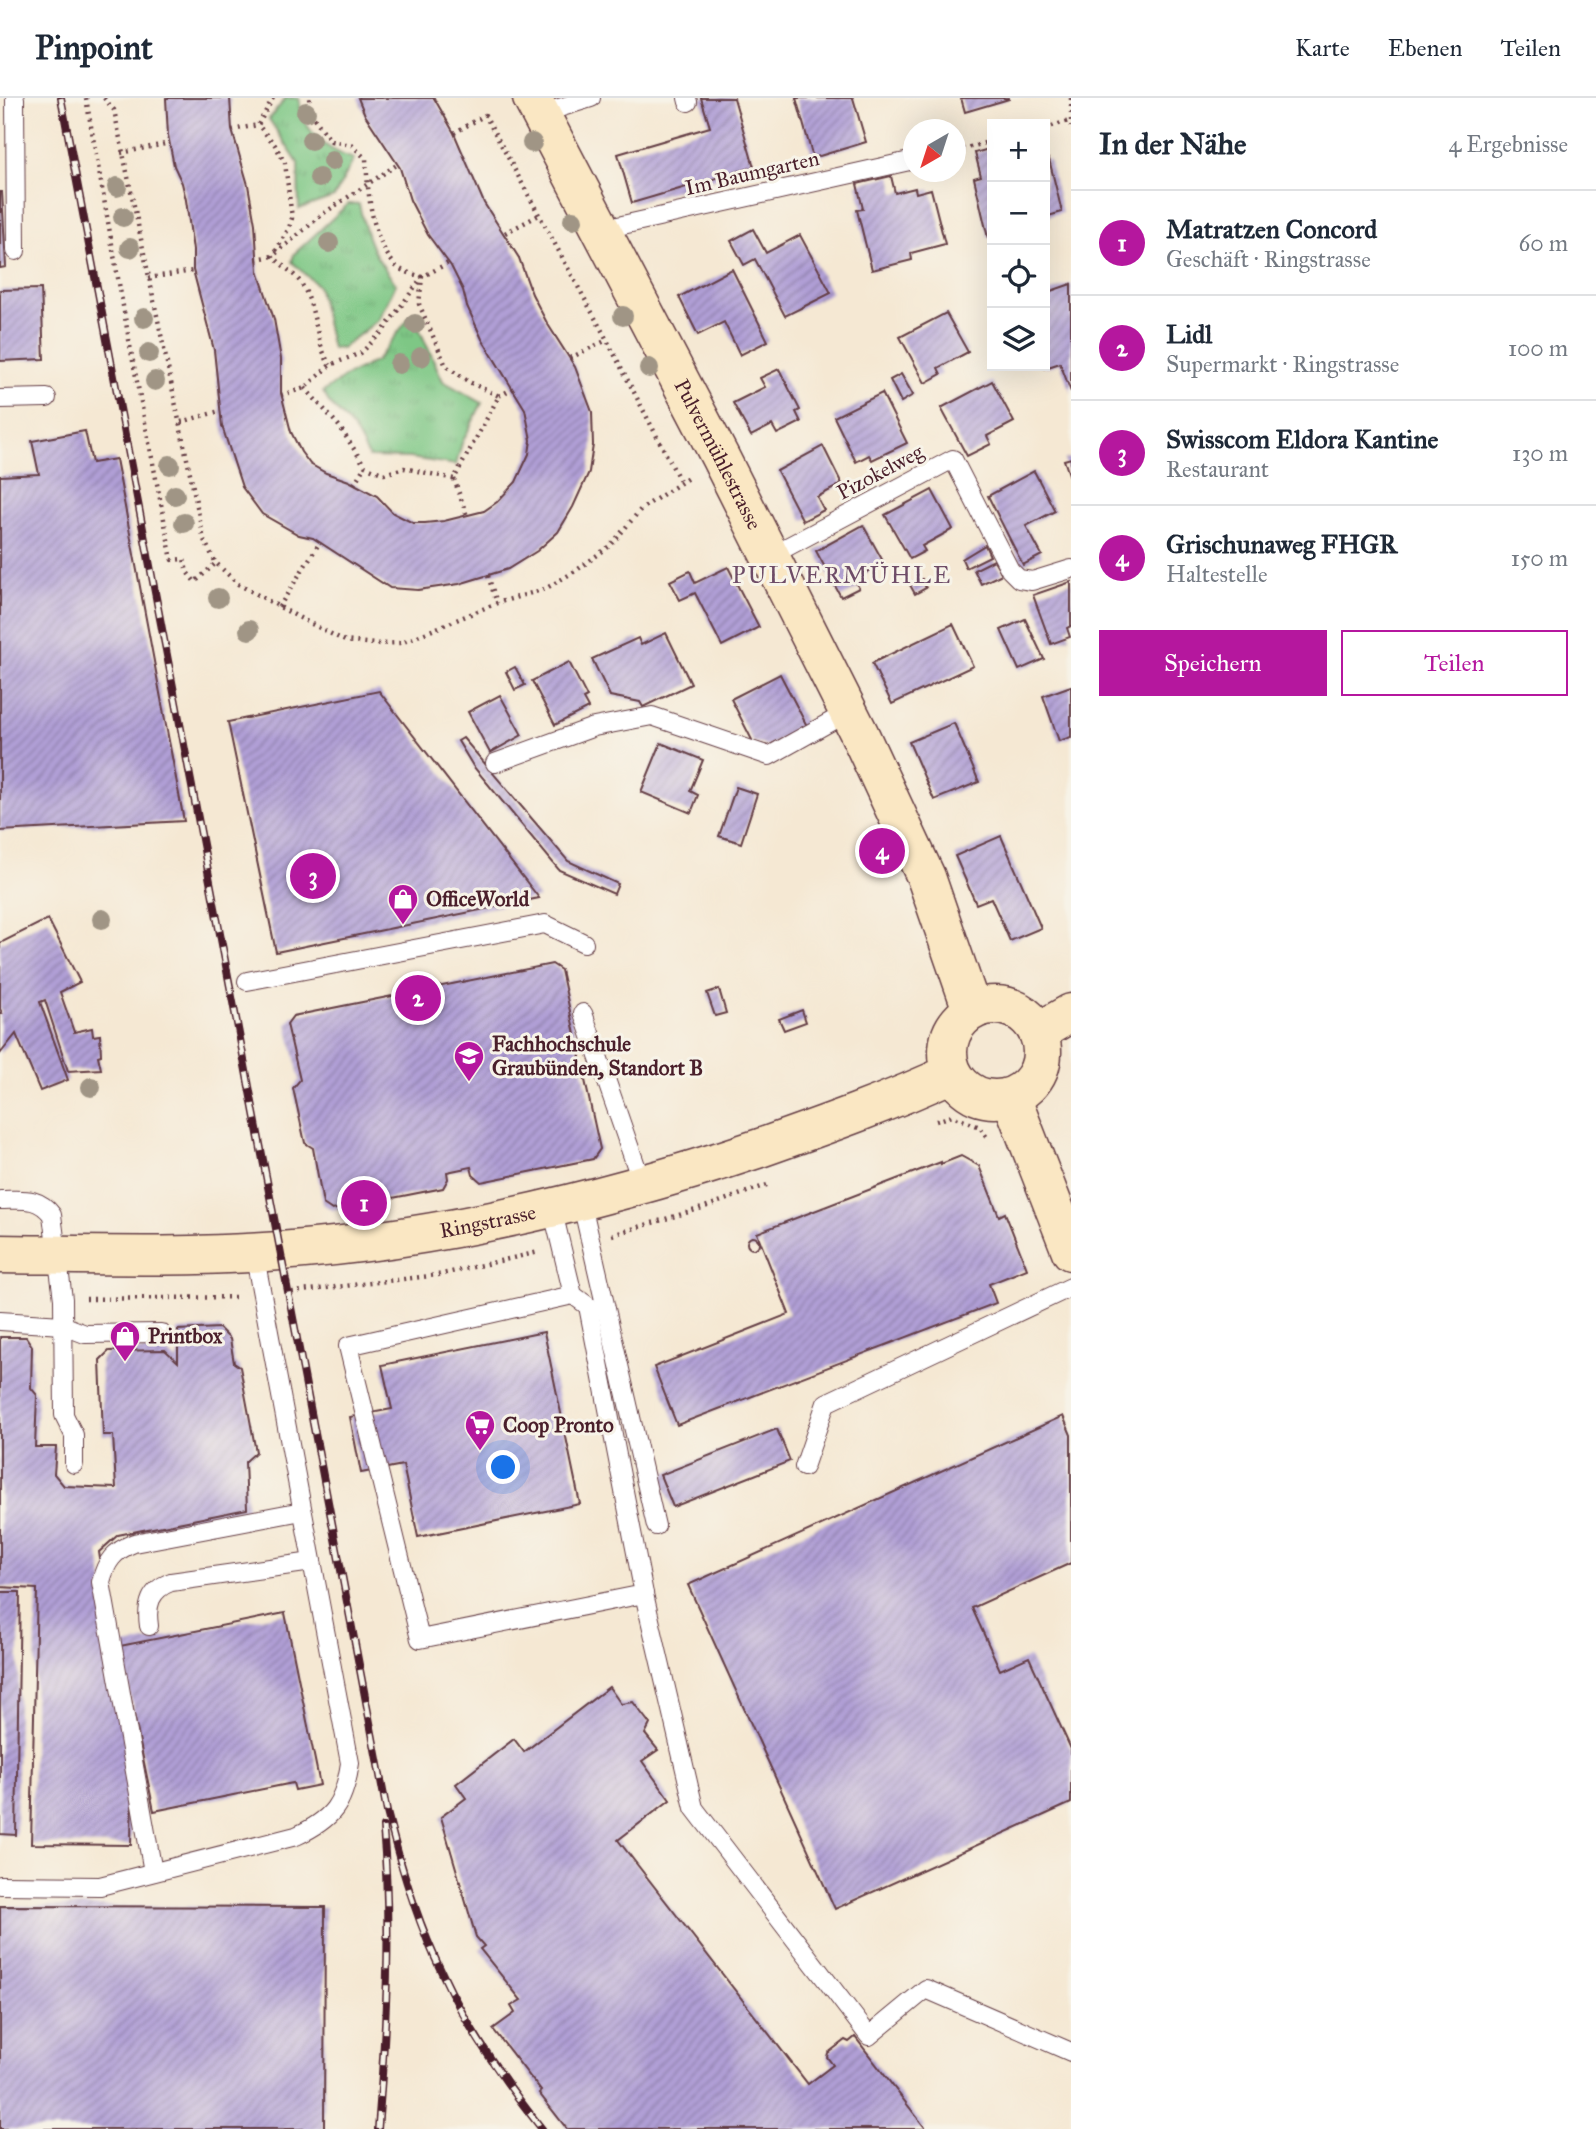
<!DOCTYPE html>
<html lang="de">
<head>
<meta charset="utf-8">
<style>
  :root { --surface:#fff; --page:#f2f2f3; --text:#1f2937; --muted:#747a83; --line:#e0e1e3; --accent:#b5179e }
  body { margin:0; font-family:"IM FELL Great Primer",serif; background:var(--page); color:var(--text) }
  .controls { position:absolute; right:21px; top:21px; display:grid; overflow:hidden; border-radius:0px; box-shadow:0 7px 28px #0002 }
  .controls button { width:63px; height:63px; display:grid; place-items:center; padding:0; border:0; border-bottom:2px solid var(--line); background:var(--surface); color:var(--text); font:35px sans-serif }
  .compass { position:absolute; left:903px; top:21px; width:63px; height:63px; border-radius:50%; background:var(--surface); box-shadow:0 7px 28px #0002; rotate:219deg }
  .you { position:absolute; left:504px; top:1370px; width:24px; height:24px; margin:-18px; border:5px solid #fff; border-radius:50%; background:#1a73e8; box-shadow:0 0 0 10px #1a73e833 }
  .badge { display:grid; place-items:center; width:46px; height:46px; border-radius:50%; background:var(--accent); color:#fff; font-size:23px; font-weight:700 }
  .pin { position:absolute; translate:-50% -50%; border:4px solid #fff; box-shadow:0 2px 7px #0006 }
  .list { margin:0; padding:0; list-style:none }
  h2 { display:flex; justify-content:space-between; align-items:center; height:91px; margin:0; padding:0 28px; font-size:30px }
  h2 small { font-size:23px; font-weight:400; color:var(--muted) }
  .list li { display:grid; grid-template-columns:46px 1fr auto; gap:21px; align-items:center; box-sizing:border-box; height:105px; padding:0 28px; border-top:2px solid var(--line) }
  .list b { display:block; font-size:26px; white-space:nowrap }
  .list p { margin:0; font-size:23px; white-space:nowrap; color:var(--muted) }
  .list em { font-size:23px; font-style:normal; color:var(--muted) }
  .actions { display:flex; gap:14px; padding:21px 28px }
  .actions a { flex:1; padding:16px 0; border:2px solid var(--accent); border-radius:0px; text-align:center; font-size:24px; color:var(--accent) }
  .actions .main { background:var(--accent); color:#fff }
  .icon { flex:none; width:38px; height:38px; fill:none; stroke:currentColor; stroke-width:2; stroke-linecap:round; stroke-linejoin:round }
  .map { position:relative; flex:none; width:1071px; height:2031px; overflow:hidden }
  header { display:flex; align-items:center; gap:42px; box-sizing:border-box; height:98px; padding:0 35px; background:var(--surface); border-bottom:2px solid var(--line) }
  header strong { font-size:33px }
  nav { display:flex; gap:38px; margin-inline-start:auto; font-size:24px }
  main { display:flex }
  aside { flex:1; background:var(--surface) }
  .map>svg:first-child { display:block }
  .grass { fill:url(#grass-tufts); stroke:#647358; stroke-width:2 }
  .building { fill:url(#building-hatch) }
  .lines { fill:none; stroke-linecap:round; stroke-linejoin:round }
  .lane-casing { stroke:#643d44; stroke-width:20 }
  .secondary-casing { stroke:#643d44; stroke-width:41 }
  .path { stroke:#643d44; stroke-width:4.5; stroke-dasharray:2 5; stroke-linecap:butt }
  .lane { stroke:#fff; stroke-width:18 }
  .secondary { stroke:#fae7c3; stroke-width:38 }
  .rail-casing { stroke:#4a1f2b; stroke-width:8 }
  .rail { stroke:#f7f3e8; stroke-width:5; stroke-dasharray:16; stroke-linecap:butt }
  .tree { fill:#a09585 }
  .labels { text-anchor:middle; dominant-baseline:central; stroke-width:6; stroke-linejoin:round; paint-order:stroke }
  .street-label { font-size:21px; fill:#4a1f2b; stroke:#f7f3e8 }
  .poi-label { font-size:21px; font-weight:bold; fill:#4a1f2b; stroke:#f7f3e8; text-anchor:start }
  .quarter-label { font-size:24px; letter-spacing:2px; fill:#6e4c67; stroke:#f7f3e8 }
</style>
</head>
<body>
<header>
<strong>Pinpoint</strong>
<nav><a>Karte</a><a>Ebenen</a><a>Teilen</a></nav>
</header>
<main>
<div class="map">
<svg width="1071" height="2031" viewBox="0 0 1071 2031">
  <defs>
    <pattern id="grass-tufts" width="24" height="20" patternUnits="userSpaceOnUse" patternTransform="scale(1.75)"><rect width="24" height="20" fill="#7ec785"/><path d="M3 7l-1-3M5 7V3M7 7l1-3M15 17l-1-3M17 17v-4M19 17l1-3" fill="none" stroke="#6eaa73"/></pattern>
    <pattern id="building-hatch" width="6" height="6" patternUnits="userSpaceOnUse" patternTransform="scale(1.75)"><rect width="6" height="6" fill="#b09fd6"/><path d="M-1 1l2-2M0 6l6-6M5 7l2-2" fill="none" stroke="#9181ae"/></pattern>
  </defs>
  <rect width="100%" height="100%" fill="#f7f3e8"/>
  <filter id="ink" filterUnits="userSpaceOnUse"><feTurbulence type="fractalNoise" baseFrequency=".0143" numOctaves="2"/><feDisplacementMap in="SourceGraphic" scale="14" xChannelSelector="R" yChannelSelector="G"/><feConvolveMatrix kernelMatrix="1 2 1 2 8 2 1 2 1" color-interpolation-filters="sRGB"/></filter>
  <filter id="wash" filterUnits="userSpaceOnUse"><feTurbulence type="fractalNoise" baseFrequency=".00686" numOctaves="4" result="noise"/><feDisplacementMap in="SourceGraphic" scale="28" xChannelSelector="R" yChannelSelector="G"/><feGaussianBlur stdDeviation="1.57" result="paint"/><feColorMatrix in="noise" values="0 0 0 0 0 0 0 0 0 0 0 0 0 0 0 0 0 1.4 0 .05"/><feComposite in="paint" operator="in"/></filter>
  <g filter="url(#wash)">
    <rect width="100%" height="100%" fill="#f5e8d3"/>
    <g class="grass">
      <path d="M286,0H299C302,33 323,51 354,61L334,99L299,111L298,65L269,21Z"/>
      <path d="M348,106H359C367,143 373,157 396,186L378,222L342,250L332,251L318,188L292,164L294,156Z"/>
      <polygon points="409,220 416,224 443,283 482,305 462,345 456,367 410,360 369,359 353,330 330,306 323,294 346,278 376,263"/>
    </g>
    <g id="blocks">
      <g class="building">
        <polygon points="166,0 230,0 232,32 248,87 255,126 258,173 274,221 281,261 281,295 291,334 301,354 310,366 326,375 349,383 377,398 393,415 413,425 425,425 444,423 484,413 497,404 516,384 529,356 531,342 525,311 482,241 467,208 463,192 451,168 428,137 410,102 400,70 365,17 358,0 434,0 454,35 484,105 519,160 532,196 547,225 575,269 592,314 593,347 589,374 573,409 558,434 537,453 508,471 459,486 418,492 390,490 313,440 299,437 262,416 242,389 222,328 214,252 193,172 193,152 186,102 182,85 174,68 168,37"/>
        <polygon points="701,0 734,0 754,69 632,105 618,56 710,29"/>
        <polygon points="796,0 853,0 866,44 813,60"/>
        <polygon points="961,0 1009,0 1009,1 965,14"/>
        <polygon points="992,50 992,139 988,140 974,80 981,78 975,55"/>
        <polygon points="1049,61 1062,114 1045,119 1045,62"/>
        <polygon points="891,78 895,95 915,90 916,95 931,91 945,146 911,155 912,162 872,172 857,112 863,111 857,86"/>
        <polygon points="0,94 2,94 6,169 0,170"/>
        <polygon points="753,131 766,155 800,137 831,195 785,218 755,161 744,167 731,143"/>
        <polygon points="732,171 768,243 740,257 724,224 698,237 679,199"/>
        <polygon points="1071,186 1071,294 1060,265 1045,270 1045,195"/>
        <polygon points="41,191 44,261 0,263 0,192"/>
        <polygon points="946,215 968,254 938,270 941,276 925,285 900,239"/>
        <polygon points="779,271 800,312 796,314 801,324 777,336 772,327 751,338 733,305 765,289 760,280"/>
        <polygon points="901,276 913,297 901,304 890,282"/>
        <polygon points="992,283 1014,324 987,338 991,346 967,358 941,310"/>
        <polygon points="882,295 907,345 872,362 869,357 856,364 834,319"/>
        <polygon points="85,333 92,365 116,361 184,723 0,733 0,378 39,376 32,343"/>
        <polygon points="823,348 842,386 817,399 824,412 803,423 777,373"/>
        <polygon points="1071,360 1071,382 1064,362"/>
        <polygon points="1034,373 1055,413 1026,428 1042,457 1023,467 988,398"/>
        <polygon points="932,392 953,431 922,448 925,453 910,461 885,417"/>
        <polygon points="863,427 884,465 854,481 859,490 841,499 816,453"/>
        <polygon points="985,447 990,458 966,470 962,461"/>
        <polygon points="994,462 1002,476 981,486 974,472"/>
        <polygon points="728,469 759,529 722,548 695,495 680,502 670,483 690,473 695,485"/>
        <polygon points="922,481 926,490 915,496 910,487"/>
        <polygon points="1071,484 1071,528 1067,530 1070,539 1051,546 1033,497"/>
        <polygon points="1025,521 1044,561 1019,572 1001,532"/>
        <polygon points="953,526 973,568 892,606 872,565"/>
        <polygon points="666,535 691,586 643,609 640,604 610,598 592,561 638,540 641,547"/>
        <polygon points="569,564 587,599 583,601 588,610 555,627 532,583"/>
        <polygon points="515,569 525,587 515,592 506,574"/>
        <polygon points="780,576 807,628 768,648 753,644 731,601"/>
        <polygon points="1071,588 1071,639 1059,643 1043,598"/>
        <polygon points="379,593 539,800 276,854 228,624"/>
        <polygon points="500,597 522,637 490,655 468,614"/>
        <polygon points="954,625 979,684 934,702 909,644"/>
        <polygon points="463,640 568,763 618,786 614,796 559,772 473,668 458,643"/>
        <polygon points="661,645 703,662 690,693 698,697 691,715 641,694"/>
        <polygon points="736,689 757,696 741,745 719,738"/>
        <polygon points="1001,738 1041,830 1010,843 991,800 976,806 955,758"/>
        <polygon points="48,821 80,884 60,894 74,934 92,930 93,938 100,937 101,957 98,958 101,971 68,973 45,902 40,904 68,982 40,993 16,936 0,956 0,915 2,915 0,911 0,845"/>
        <polygon points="552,866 561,872 600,1051 593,1061 481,1084 473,1077 471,1069 447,1074 448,1081 443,1090 332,1112 323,1106 313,1050 305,1045 293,990 300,982 287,926 293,918"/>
        <polygon points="719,891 726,915 715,918 707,895"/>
        <polygon points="802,912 806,924 784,932 779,921"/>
        <polygon points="961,1058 979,1068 999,1118 1005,1115 1027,1171 989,1186 996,1205 677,1327 654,1269 789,1216 757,1135 941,1064 941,1066"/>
        <circle cx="753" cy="1145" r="6"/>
        <polygon points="219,1230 230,1241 234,1265 240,1269 256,1354 245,1364 247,1411 118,1437 99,1454 132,1681 131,1747 31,1746 37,1491 0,1489 0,1239 26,1239 32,1248 31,1290 37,1297 35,1349 56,1349 54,1376 64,1388 116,1390 113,1337 103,1337 100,1262 109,1253 165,1252 178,1264 178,1232"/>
        <polygon points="544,1234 580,1406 418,1439 403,1367 361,1375 350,1319 392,1311 382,1267"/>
        <polygon points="1063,1318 1071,1337 1071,1465 972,1510 1000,1572 1029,1559 1071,1651 1071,1705 835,1811 688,1487"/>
        <polygon points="777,1331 790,1363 673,1409 660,1377"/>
        <polygon points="0,1494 20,1494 16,1737 0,1736"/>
        <polygon points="285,1515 320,1687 295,1692 293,1685 154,1713 120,1548"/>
        <polygon points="609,1589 621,1606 633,1604 650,1626 645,1636 658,1652 642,1663 670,1702 618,1742 808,1986 833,1967 827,1959 828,1955 845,1942 849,1944 855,1939 926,2031 567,2031 539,1995 541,1993 493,1931 515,1915 511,1908 521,1902 480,1851 484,1848 476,1839 441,1719 466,1700 456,1686 514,1641 524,1654"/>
        <polygon points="0,1808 325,1809 324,2031 0,2031"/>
      </g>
    </g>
  </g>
  <g filter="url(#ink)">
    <use href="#blocks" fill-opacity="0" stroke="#643d44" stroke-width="2"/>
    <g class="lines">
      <g class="lane-casing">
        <g id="lane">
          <polyline points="15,0 16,153"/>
          <polyline points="687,0 688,4"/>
          <polyline points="540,16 591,0"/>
          <polyline points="600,132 914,62"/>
          <polyline points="0,301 47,300"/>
          <polyline points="770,458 953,361 1010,472 1019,481 1032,483 1071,471"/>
          <polyline points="495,665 594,629 652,618 769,658 848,614"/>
          <polyline points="247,883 545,826 584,845"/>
          <polyline points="583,915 643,1088"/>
          <path d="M0,1102C22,1102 38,1098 52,1117L63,1201L64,1317L74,1337V1366"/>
          <polyline points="581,1102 656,1428"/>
          <polyline points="552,1110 573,1197 588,1208 644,1496 420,1541 348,1248 573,1197"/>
          <polyline points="0,1223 62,1227 85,1236 161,1235"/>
          <polyline points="804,1369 826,1305 1071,1189"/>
          <polyline points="644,1496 694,1710 869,1938 926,1891 1071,1954"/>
          <path d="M149,1528C146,1507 150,1492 171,1484L312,1464"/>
          <path d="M153,1774L101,1484C106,1463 114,1453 134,1445L302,1413"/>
          <path d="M0,1787L100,1788L296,1738C333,1721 344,1706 350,1665L254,1154"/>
        </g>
      </g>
      <g class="secondary-casing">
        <g id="secondary">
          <path id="s1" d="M532,0L720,359L859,635L926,779L972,912"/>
          <circle cx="995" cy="954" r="47"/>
          <polyline points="1038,934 1071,915"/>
          <polyline points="1011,999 1071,1153"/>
          <path id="s2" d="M0,1156C94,1157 187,1160 280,1153C443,1141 605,1102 760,1050C825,1027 890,1004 952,975"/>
        </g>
      </g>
      <g class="path">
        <polyline points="86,0 131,253 172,462 184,461 187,474 195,484 216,465"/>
        <polyline points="104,0 114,12 204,442 216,465 238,486 296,518 345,543 375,546 401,545 497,505 545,491 577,472 611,447 641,411 691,378"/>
        <path d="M273,0L258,27L275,47L285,65L292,120L289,130L273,158C281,167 294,175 301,185C317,210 314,242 330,267"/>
        <polyline points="1071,0 1071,29"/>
        <polyline points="1045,30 1069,23"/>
        <polyline points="232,32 258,27"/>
        <polyline points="454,35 485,17 607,242 681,385"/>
        <polyline points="956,53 992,43"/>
        <polyline points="121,55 170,45"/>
        <polyline points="505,135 539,117"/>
        <polyline points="256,161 273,158 324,115 398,66"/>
        <polyline points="148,180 193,173"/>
        <polyline points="570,260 607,242"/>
        <path d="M305,290L339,328L365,368L384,376L404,370L454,381L499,298L469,284L446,268L419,206L422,179C414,176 402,174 396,168C371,141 368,96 366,61L352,47L331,43L311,16L309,0"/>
        <polyline points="281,297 305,290 330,267 361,255 383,233 422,179 448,165"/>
        <polyline points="499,298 514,290"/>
        <polyline points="181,324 220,313"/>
        <polyline points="454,381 467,418"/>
        <polyline points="354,386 365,368"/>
        <polyline points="488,478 497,505"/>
        <polyline points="279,509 320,444"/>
        <polyline points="936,1023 952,1018 980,1029 988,1041"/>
        <polyline points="612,1137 699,1111 767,1087"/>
        <polyline points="285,1195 438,1177 539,1154"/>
        <polyline points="86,1201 238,1199"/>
      </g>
      <use href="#lane" class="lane"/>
      <use href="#secondary" class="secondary"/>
      <g class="rail-casing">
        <g id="rail">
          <path d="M61,0L387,1714C401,1770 418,1826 443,1877C469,1933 504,1983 542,2031"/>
          <path d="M378,2031C386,1930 392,1830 383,1729"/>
        </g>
      </g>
      <use href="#rail" class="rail"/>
    </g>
    <g class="tree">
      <circle cx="306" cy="14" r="10"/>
      <circle cx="311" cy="42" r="10"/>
      <circle cx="532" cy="45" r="10"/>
      <circle cx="332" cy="63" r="10"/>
      <circle cx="319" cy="80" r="10"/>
      <circle cx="117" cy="89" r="10"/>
      <circle cx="123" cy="119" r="10"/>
      <circle cx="573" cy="122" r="10"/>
      <circle cx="329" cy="145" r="10"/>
      <circle cx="130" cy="150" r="10"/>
      <circle cx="623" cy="218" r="10"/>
      <circle cx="144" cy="220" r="10"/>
      <circle cx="415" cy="226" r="10"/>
      <circle cx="149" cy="255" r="10"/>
      <circle cx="421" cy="259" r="10"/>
      <circle cx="399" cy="266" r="10"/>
      <circle cx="649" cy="270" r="10"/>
      <circle cx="155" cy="283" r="10"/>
      <circle cx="170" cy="367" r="10"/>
      <circle cx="175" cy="397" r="10"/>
      <circle cx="184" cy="425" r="10"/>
      <circle cx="218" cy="500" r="10"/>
      <circle cx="249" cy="532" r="10"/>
      <circle cx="102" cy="821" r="10"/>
      <circle cx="91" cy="989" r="10"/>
    </g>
  </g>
  <defs>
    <g id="shop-pin" transform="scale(1.575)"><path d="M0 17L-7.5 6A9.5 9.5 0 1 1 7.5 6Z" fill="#b5179e" stroke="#f7f3e8"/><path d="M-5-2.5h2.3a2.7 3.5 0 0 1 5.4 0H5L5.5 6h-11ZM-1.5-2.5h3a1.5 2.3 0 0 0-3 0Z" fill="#fff"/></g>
    <g id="university-pin" transform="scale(1.575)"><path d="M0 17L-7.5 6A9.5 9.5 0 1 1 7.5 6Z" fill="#b5179e" stroke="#f7f3e8"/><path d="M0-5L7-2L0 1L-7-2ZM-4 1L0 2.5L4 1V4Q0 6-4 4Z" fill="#fff"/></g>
    <g id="supermarket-pin" transform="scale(1.575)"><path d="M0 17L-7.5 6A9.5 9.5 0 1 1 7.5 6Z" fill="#b5179e" stroke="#f7f3e8"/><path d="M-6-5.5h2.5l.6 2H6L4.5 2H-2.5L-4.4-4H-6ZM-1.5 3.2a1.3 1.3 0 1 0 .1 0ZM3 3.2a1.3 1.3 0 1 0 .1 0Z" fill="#fff"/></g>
  </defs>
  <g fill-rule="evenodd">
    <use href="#shop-pin" x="403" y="801"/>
    <use href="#university-pin" x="469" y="958"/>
    <use href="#shop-pin" x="125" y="1238"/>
    <use href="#supermarket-pin" x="480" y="1327"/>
  </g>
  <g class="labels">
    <g class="street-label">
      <text transform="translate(752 75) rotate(-13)">Im Baumgarten</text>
      <text stroke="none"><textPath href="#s1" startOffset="402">Pulvermühlestrasse</textPath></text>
      <text transform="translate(880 374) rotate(-28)">Pizokelweg</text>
      <text stroke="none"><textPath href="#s2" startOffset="490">Ringstrasse</textPath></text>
    </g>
    <g class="poi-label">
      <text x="426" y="801">OfficeWorld</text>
      <text x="492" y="946">Fachhochschule<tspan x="492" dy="24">Graubünden, Standort B</tspan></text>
      <text x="148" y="1238">Printbox</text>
      <text x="503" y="1327">Coop Pronto</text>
    </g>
    <g class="quarter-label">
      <text x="842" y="477">PULVERMÜHLE</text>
    </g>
  </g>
</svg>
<div class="controls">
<button>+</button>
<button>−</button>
<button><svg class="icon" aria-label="locate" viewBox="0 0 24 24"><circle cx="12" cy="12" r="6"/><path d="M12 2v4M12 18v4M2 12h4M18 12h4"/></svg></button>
<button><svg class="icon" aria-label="layers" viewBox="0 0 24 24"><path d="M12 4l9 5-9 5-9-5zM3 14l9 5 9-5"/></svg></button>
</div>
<svg class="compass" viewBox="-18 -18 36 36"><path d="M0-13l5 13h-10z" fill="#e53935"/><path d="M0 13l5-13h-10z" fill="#747a83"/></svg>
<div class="you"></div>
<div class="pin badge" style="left:364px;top:1105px">1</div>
<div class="pin badge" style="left:418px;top:900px">2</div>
<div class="pin badge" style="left:313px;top:778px">3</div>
<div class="pin badge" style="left:882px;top:753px">4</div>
</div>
<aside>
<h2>In der Nähe<small>4 Ergebnisse</small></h2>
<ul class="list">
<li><span class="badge">1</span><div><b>Matratzen Concord</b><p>Geschäft · Ringstrasse</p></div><em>60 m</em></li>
<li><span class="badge">2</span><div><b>Lidl</b><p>Supermarkt · Ringstrasse</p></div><em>100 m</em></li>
<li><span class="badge">3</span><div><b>Swisscom Eldora Kantine</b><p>Restaurant</p></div><em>130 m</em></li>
<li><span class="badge">4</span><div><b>Grischunaweg FHGR</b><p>Haltestelle</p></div><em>150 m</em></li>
</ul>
<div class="actions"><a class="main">Speichern</a><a>Teilen</a></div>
</aside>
</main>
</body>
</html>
